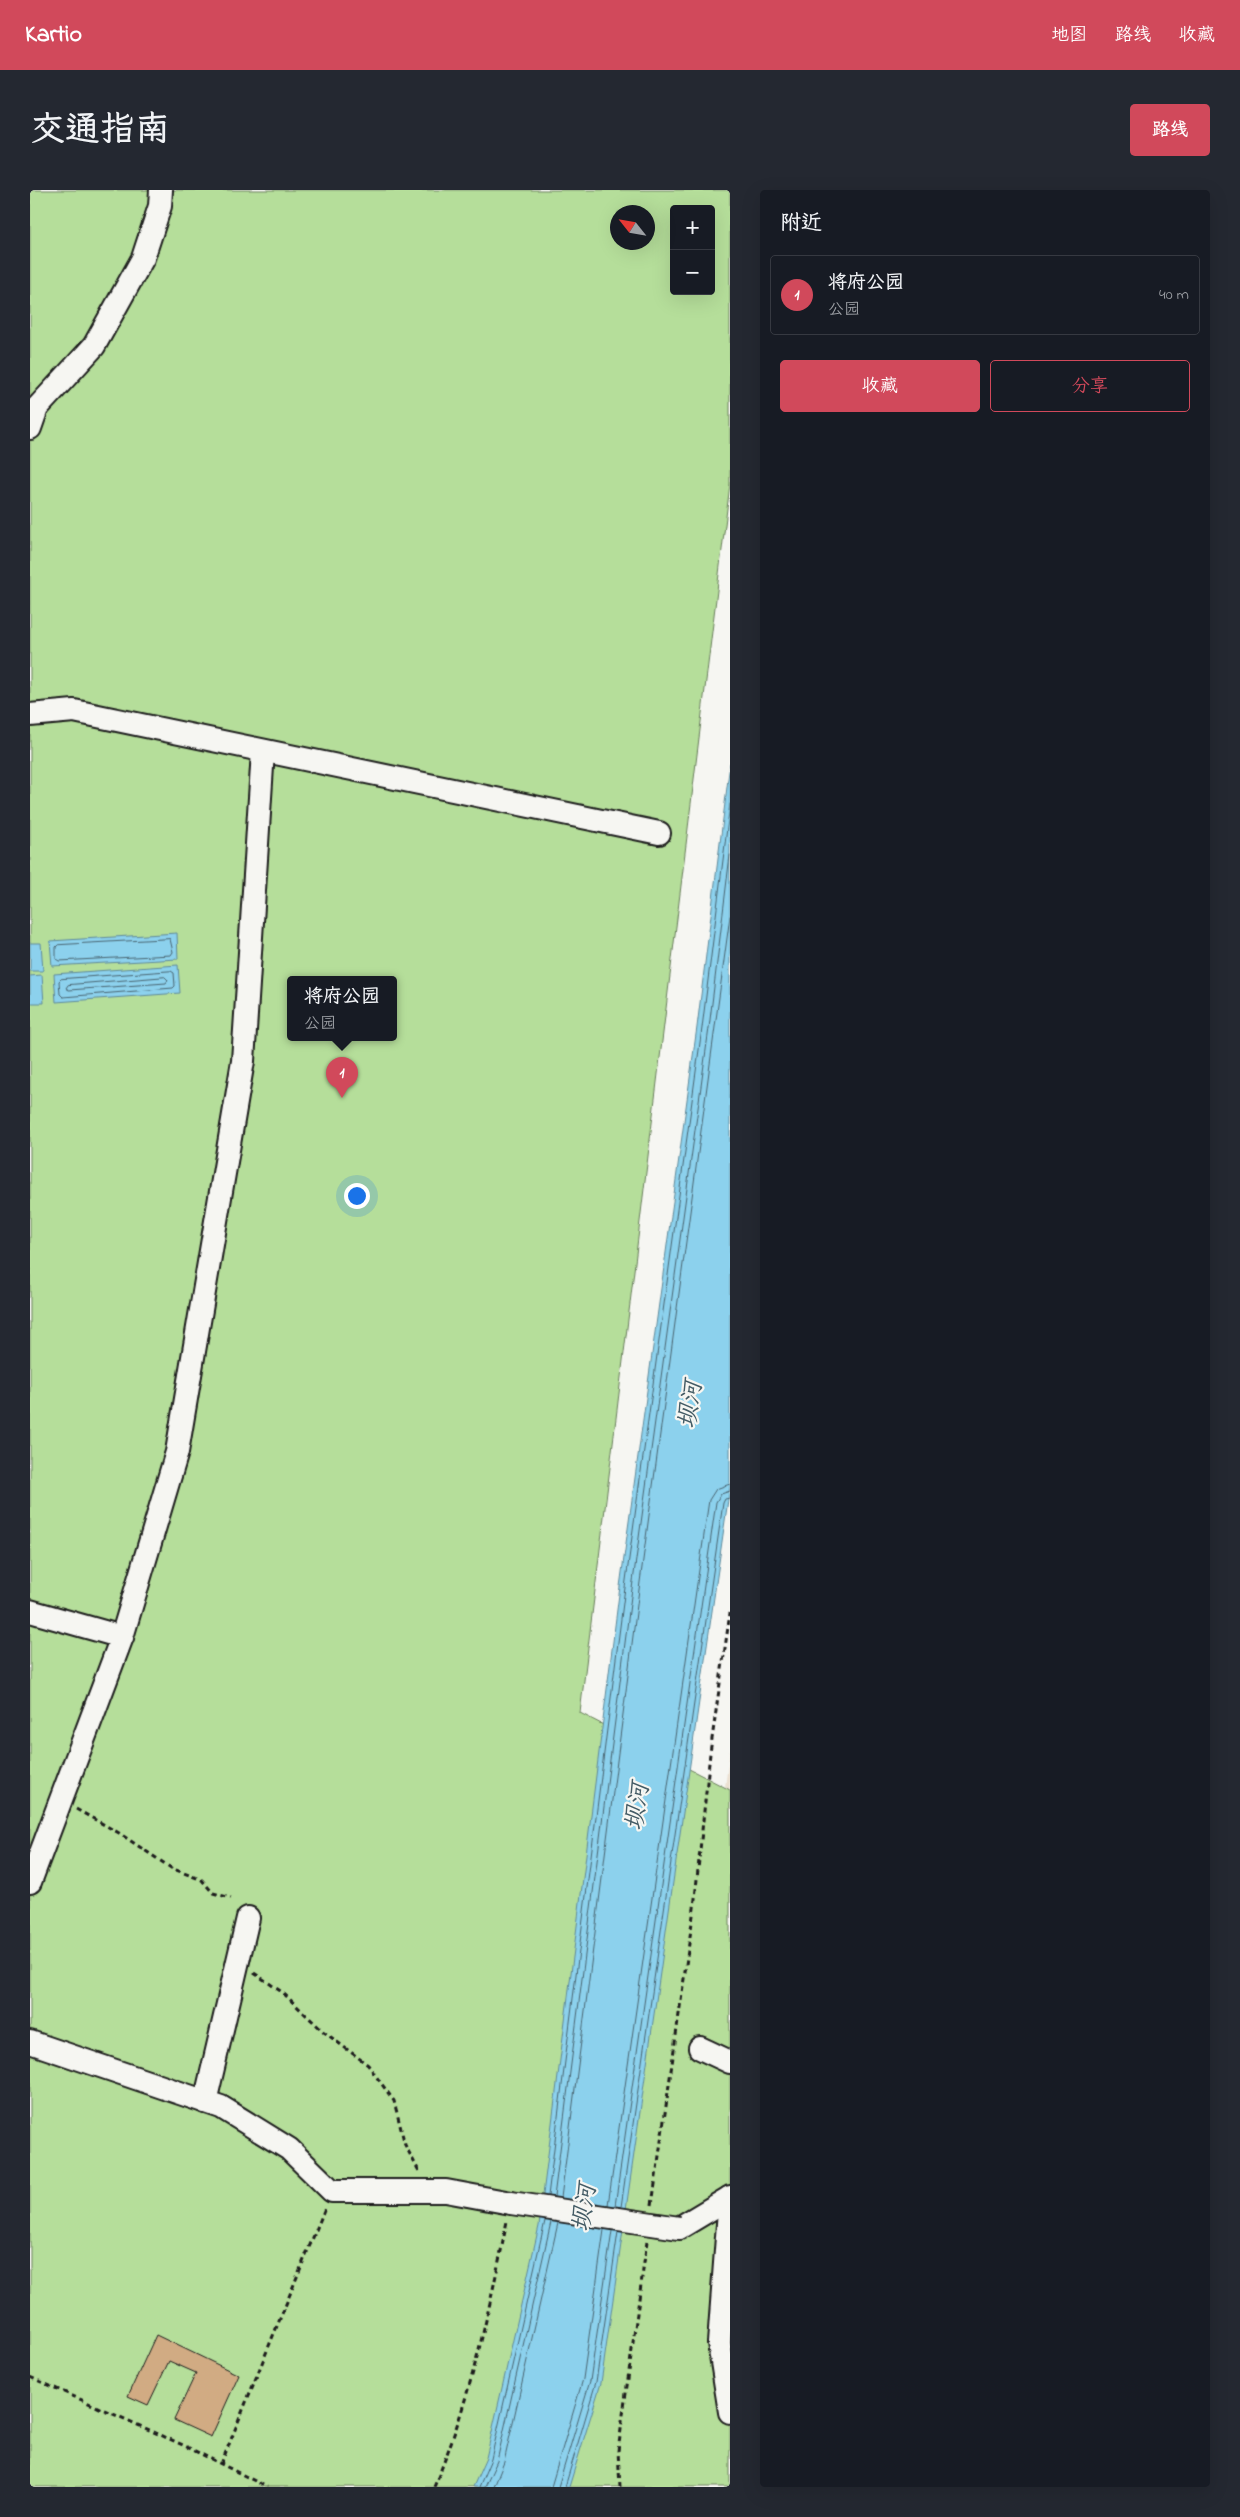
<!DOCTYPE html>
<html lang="zh">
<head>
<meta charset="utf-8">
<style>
  :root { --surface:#171b24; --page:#242831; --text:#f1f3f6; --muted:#9ea1a6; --line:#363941; --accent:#d1495b }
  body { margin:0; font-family:"Indie Flower","LXGW WenKai TC",sans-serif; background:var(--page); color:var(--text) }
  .controls { position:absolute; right:15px; top:15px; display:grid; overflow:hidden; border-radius:5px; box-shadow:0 5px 20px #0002 }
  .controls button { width:45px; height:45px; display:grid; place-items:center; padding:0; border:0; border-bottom:1px solid var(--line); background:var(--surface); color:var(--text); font:25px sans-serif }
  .compass { position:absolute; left:580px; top:15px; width:45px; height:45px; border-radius:50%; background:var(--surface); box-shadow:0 5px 20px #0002; rotate:301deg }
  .you { position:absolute; left:326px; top:1005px; width:18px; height:18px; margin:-12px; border:4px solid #fff; border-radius:50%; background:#1a73e8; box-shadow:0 0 0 8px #1a73e833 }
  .badge { display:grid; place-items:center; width:32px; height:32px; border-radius:50%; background:var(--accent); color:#fff; font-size:16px; font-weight:700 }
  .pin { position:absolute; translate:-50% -41px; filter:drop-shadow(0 1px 2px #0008) }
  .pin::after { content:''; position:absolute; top:26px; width:18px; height:15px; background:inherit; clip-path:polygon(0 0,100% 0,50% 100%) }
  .popup { position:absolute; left:257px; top:786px; width:110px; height:65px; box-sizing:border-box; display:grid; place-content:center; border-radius:5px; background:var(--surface); filter:drop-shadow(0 1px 4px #0005); font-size:16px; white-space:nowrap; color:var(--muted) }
  .popup b { font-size:19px; color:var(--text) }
  .popup::after { content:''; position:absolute; left:50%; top:100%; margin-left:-10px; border:10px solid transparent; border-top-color:var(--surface) }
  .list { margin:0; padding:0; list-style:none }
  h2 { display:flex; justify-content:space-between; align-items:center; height:65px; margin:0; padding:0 20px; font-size:21px }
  h2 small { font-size:16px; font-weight:400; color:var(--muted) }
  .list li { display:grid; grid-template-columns:32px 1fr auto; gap:15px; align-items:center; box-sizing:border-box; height:80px; margin:0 10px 10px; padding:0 10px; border:1px solid var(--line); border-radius:5px }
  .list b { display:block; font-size:19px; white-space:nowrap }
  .list p { margin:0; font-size:16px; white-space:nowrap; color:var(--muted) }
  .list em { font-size:16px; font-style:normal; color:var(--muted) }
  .actions { display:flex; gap:10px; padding:15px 20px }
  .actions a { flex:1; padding:11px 0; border:1px solid var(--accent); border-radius:5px; text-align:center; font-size:18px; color:var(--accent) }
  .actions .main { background:var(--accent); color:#fff }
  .map { position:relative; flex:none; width:700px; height:2297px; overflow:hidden; border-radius:5px }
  header { display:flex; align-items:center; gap:30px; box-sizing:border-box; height:70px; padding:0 25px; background:var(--accent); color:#fff }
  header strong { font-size:24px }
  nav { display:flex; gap:28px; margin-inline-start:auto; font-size:18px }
  .intro { display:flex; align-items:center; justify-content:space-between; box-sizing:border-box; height:120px; padding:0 30px }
  h1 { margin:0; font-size:35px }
  .button { padding:12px 22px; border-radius:5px; background:var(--accent); color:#fff; font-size:18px; font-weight:700 }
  main { display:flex; gap:30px; padding:0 30px }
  aside { flex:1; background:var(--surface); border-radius:5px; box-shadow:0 5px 20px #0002 }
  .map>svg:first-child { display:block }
  .built { fill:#ebe0d1 }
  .green { fill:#b5de9a; stroke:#687d5b; fill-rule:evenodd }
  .water { fill:#8cd1ed; stroke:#5f8999 }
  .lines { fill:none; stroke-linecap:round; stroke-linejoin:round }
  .shore { stroke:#496470; stroke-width:1 }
  .building { fill:#d1ab83; stroke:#1c1c1c }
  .minor-casing { stroke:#1c1c1c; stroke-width:26 }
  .path { stroke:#1c1c1c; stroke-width:3; stroke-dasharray:5 4; stroke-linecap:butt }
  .minor { stroke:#f6f6f2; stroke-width:22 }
  .minor-bridge-casing { stroke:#1c1c1c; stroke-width:26; stroke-linecap:butt }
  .minor-bridge { stroke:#f6f6f2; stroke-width:22 }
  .labels { text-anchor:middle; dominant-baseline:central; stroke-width:4.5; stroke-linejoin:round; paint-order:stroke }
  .water-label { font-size:24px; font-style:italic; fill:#435b65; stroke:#f6f6f2 }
</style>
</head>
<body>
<header>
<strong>Kartio</strong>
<nav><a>地图</a><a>路线</a><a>收藏</a></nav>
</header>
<div class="intro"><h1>交通指南</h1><a class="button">路线</a></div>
<main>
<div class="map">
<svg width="700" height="2297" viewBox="0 0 700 2297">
  <rect width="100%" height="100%" fill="#f6f6f2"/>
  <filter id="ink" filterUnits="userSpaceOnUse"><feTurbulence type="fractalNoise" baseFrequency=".02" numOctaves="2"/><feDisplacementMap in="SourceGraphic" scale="10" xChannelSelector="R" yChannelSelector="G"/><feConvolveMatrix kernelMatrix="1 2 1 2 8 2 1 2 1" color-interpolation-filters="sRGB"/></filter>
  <g filter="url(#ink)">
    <polygon class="built" points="700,1560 700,1600 695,1597"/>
    <path class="green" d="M0,0H700V294L550,1523L700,1600V2297H0ZM644,19H681V101H644ZM588,22H618V52H588ZM261,789H363V847H261Z"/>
    <g class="water">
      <polygon points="700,573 700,1296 571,2193 539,2297 443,2297 456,2268 509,2036 589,1404 667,837"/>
      <polygon points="147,743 148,769 22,776 20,751"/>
      <polygon points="0,753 11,753 13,781 0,781"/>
      <polygon points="148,775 150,803 26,812 24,784"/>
      <polygon points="12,785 14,813 0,813 0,786"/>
    </g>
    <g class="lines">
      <g class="shore">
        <polygon points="140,749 143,762 141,765 29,771 26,769 26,757 28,755"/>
        <polygon points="141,781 144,783 145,796 143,798 33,807 30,804 29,791 31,789"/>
        <polygon points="135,787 138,790 136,793 39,800 36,798 38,795"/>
        <polyline points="518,2006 594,1405 672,838 700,614"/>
        <polyline points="524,2007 601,1406 679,838 700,665"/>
        <polyline points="531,2008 608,1407 700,726"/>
        <polyline points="578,2015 679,1310 686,1299 700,1294"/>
        <polyline points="585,2016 686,1312 691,1304 700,1301"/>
        <polyline points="591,2017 693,1313 695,1309 700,1308"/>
        <polyline points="449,2297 461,2269 515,2031"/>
        <polyline points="455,2297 467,2271 521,2032"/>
        <polyline points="464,2297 474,2272 528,2033"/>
        <polyline points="521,2297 553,2189 574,2040"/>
        <polyline points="528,2297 560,2191 582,2041"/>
        <polyline points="535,2297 566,2192 588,2042"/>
      </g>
    </g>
    <polygon class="building" points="126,2145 209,2185 181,2247 144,2230 166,2183 139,2171 118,2215 98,2206"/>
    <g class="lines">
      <g class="minor-casing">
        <g id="minor">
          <polyline points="0,238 7,218 64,156 113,68 130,16 131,0"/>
          <polyline points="0,525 44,521 629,643"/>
          <polyline points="0,1421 92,1447"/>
          <polyline points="0,1692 92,1447 147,1262 213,871 233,561"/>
          <polyline points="0,1852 191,1917 259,1959 302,2001 416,2001 481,2013"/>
          <polyline points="670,1858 700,1872"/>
          <polyline points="175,1912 218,1728"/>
          <polyline points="700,2007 689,2153 700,2222"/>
          <polyline points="649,2038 699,2008"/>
        </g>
      </g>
      <g class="path">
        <polyline points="46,1619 89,1643 141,1678 172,1690 183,1703 201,1708"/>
        <polyline points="224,1783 252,1802 294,1842 338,1875 364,1911 375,1955 390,1983"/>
        <polyline points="622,2015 664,1718 680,1563 700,1423"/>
        <polyline points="0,2187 153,2255 237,2297"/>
        <polyline points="191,2274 295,2018"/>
        <path d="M404,2297C440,2211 459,2122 477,2031"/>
        <polyline points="590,2297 588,2261 617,2051"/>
      </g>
      <use href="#minor" class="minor"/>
      <g class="minor-bridge-casing">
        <polyline id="minor-bridge" points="481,2013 649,2038"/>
      </g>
      <use href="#minor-bridge" class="minor-bridge"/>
    </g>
  </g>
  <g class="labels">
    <g class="water-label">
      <text transform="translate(662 1215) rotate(-82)">坝河</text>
      <text transform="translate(609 1617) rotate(-82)">坝河</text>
      <text transform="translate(556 2018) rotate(-82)">坝河</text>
    </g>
  </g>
</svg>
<div class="controls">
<button>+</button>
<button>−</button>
</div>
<svg class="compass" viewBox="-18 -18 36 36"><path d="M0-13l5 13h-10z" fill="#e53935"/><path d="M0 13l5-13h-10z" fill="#9ea1a6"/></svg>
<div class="you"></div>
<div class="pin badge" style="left:312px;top:908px">1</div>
<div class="popup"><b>将府公园</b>公园</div>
</div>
<aside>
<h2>附近<small></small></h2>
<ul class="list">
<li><span class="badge">1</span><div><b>将府公园</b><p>公园</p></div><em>40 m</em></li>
</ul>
<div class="actions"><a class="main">收藏</a><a>分享</a></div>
</aside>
</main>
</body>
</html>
